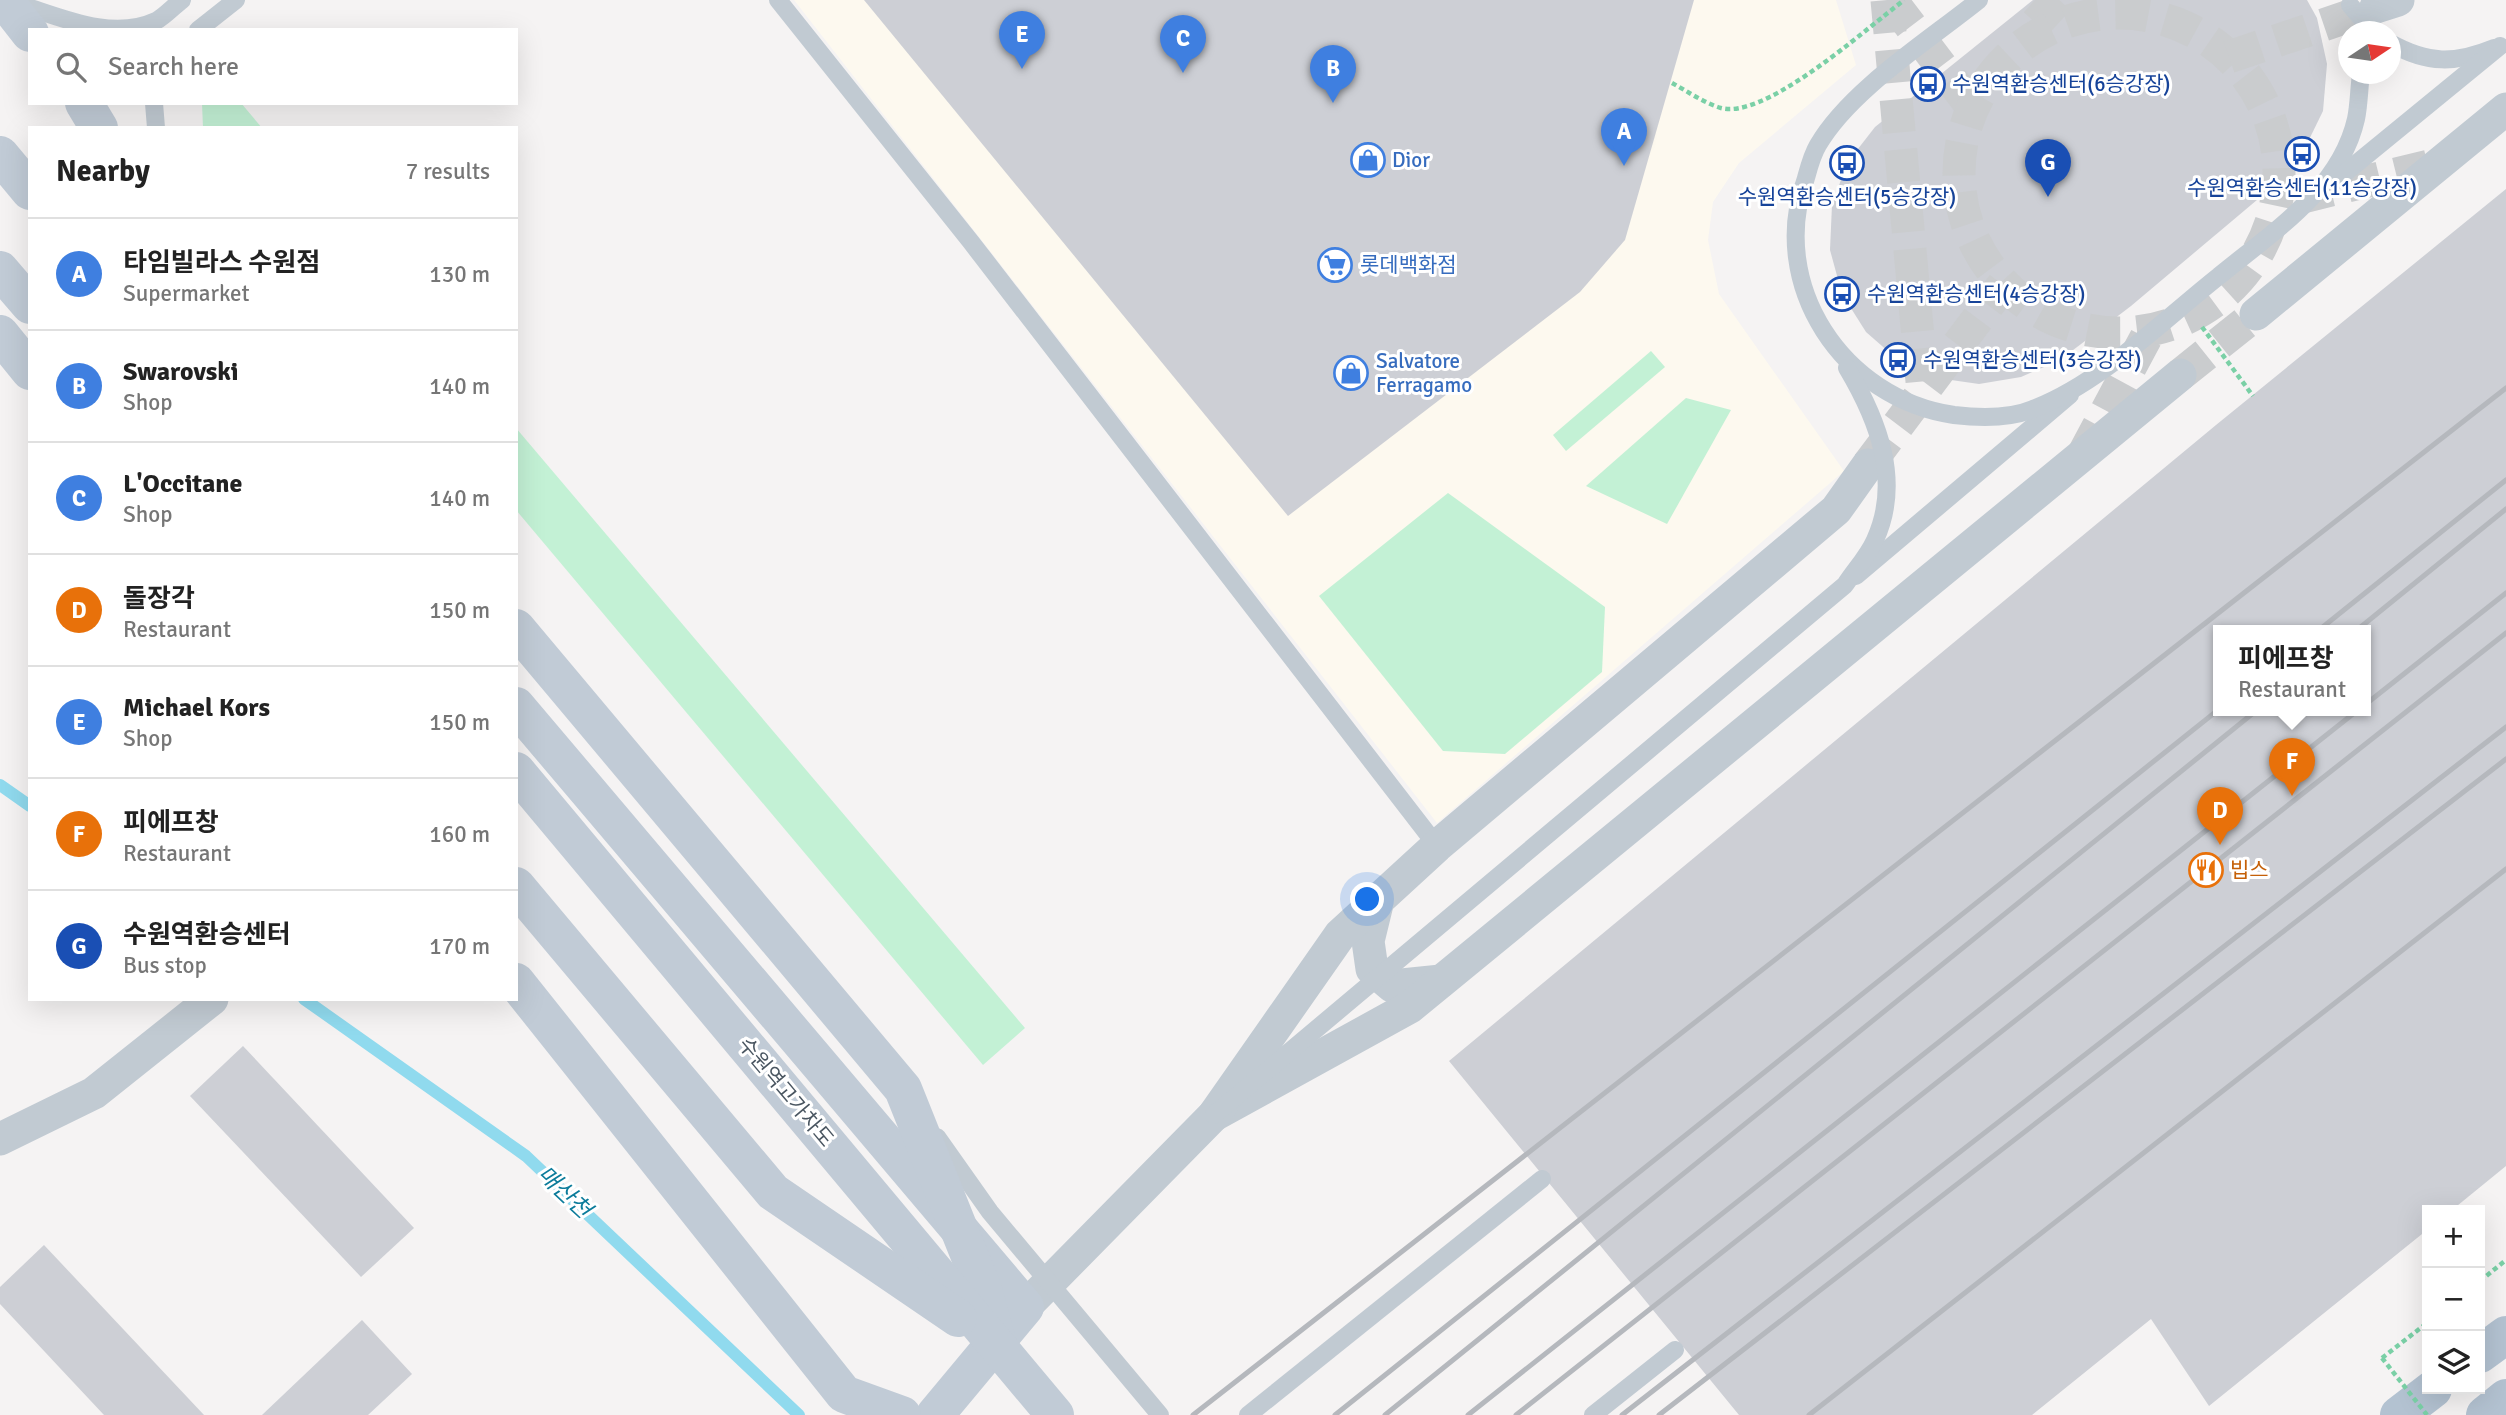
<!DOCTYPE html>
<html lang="en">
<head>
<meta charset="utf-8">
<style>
  :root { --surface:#fff; --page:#f2f2f2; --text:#222; --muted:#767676; --line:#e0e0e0; --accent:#111827 }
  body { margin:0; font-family:Signika,"Noto Sans KR",sans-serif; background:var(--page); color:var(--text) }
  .controls { position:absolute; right:21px; bottom:21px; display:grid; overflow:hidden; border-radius:0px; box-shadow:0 7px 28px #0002 }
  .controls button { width:63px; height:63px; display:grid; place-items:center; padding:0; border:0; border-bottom:2px solid var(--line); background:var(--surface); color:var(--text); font:35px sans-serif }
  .compass { position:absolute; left:2338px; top:21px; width:63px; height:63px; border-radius:50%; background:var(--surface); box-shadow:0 7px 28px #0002; rotate:77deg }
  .you { position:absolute; left:1368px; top:900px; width:24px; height:24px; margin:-18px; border:5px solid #fff; border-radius:50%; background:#1a73e8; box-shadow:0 0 0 10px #1a73e833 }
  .badge { display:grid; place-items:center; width:46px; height:46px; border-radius:50%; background:var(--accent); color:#fff; font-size:23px; font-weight:700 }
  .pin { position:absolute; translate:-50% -58px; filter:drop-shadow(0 2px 4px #0008) }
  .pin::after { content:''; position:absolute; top:37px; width:24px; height:21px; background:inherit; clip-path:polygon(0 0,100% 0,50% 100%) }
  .popup { position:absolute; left:2213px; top:625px; width:158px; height:91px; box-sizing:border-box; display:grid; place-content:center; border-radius:0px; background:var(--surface); filter:drop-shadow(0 2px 5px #0005); font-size:23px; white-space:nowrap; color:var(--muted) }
  .popup b { font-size:26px; color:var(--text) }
  .popup::after { content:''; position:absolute; left:50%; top:100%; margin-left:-14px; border:14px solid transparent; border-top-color:var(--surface) }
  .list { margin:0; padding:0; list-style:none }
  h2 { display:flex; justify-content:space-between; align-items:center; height:91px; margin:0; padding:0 28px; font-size:30px }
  h2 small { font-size:23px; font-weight:400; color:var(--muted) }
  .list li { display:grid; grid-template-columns:46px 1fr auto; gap:21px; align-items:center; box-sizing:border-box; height:112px; padding:0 28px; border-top:2px solid var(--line) }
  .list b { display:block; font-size:26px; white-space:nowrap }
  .list p { margin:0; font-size:23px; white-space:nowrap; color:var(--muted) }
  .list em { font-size:23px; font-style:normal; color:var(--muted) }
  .icon { flex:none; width:38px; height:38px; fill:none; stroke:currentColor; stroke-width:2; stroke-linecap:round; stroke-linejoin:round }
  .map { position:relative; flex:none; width:2506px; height:1415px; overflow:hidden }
  .search { position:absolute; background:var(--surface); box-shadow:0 7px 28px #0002; left:28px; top:28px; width:490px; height:77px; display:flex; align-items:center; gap:18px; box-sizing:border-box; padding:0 24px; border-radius:0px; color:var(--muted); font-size:26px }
  .panel { position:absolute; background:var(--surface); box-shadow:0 7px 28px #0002; left:28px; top:126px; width:490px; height:875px; border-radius:0px }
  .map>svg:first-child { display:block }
  .commercial { fill:#fdf9ef }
  .green { fill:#c3f1d5 }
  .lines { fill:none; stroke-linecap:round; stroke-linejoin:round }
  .stream { stroke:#90daee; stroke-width:12 }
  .building { fill:#cdcfd5; fill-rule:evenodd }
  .street-tunnel { stroke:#caccce; stroke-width:33; stroke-dasharray:33 17; stroke-linecap:butt }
  .path { stroke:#7ad0a6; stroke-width:4.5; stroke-dasharray:5 3.5; stroke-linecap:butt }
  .lane { stroke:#c1cad2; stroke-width:18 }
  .street { stroke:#c1cad2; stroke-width:33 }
  .secondary { stroke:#c1cbd6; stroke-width:38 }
  .primary { stroke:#b3c2d1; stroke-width:38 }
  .rail { stroke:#b5b8bd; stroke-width:5 }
  .path-bridge { stroke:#7ad0a6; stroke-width:4.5; stroke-dasharray:5 3.5; stroke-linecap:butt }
  .lane-bridge { stroke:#c1cad2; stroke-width:18 }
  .secondary-bridge { stroke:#c1cbd6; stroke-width:38 }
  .labels { text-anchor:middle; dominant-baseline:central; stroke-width:6; stroke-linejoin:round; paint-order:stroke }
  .transit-label { font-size:21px; fill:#164399; stroke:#fff; text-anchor:start }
  .shop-label { font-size:21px; fill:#366cbe; stroke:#fff; text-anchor:start }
  .food-label { font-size:21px; fill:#c56008; stroke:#fff; text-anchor:start }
  .street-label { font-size:21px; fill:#4a5661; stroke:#fff }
  .water-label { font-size:23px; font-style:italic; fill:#0c7c9b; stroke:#fff }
</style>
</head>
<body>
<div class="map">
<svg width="2506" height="1415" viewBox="0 0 2506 1415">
  <rect width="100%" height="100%" fill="#f5f3f3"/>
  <polygon class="commercial" points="794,0 1836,0 1856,65 1739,163 1713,202 1708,240 1719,294 1844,471 1437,823"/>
  <g class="green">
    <polygon points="202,103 241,103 262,128 203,128"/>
    <polygon points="1651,351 1665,367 1566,451 1553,435"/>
    <polygon points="1686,398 1731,410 1667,524 1586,486"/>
    <polygon points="516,428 1025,1028 983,1065 516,510"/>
    <polygon points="1448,493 1605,607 1602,672 1505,754 1443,751 1319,596"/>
  </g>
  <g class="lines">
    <g class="stream">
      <polyline points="0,785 30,806"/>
      <polyline points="304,999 526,1156 799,1415"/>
    </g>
  </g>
  <g class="building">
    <polygon points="864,0 1694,0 1625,240 1580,292 1288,516"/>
    <polygon points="2033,0 2307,0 2317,18 2327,64 2323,111 2302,154 2270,189 2131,306 2060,360 2021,377 1979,384 1937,378 1898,360 1866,332 1842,294 1830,250 1832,205 1847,163 1875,127"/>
    <path d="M2506,189V1166L2452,1210H2427V1230L2209,1406L2151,1319L2032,1415H1739L1449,1061L2216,425ZM2218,630H2366V710H2218Z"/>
    <polygon points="243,1046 414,1228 361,1277 190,1096"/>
    <polygon points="44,1245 204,1415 104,1415 0,1304 0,1287"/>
    <polygon points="362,1320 412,1374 368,1415 262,1415"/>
  </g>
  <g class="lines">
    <g class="street-tunnel">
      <polyline points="1887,0 1923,392"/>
      <polyline points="1891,0 1972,107"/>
      <polyline points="2035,0 2060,23"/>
      <circle cx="2119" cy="173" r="160"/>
      <polyline points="2229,57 2376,7"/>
      <polyline points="2299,198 2441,163"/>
      <polyline points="2180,375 2256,314"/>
      <polyline points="2083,455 2149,332"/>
      <polyline points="1868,465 2003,285"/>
    </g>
    <g class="path">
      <path d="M1672,83C1687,91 1704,103 1721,108C1762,119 1852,41 1884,16"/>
      <polyline points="2480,1281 2506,1260"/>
      <polyline points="2382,1358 2427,1323"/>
    </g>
    <g class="lane">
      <polyline points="778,0 971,242 1437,846"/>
      <path d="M15,3C58,16 111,42 156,21C165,16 174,6 182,0"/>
      <polyline points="198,30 236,0"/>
      <path d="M2390,43C2428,64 2455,64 2494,48"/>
      <polyline points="154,103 156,128"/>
      <polyline points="1856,576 2070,395"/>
      <polyline points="1248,1415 1542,1179"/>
      <polyline points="1593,1415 1675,1350"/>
    </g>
    <g class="street">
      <polyline points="2376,7 2398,0"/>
      <polyline points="2256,314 2506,109"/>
      <polyline points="1378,900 1368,941 1372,969 1392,986 1441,981"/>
      <polyline points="1214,1115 1410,1007 2180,375"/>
      <polyline points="0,1139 94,1093 212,999"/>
      <polyline points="1025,1307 1214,1115 1340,935 1437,846 1836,510 1868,465"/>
    </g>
    <g class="secondary">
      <polyline points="4,0 30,33"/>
      <polyline points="84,103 99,128"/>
      <polyline points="0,155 30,191"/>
      <polyline points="0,270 30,305"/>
      <polyline points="0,334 30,371"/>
      <polyline points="516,706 1025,1307 935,1415"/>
      <polyline points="516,982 844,1394 902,1415"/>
    </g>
    <g class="primary">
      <polyline points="2480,1354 2506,1335"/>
      <polyline points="2399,1415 2433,1389"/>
      <polyline points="2485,1415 2506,1398"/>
    </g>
    <g class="rail">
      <polyline points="2319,630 2506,480"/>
      <polyline points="2357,630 2506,509"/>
      <polyline points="2366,704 2506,593"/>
      <polyline points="1193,1415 2506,388"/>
      <polyline points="1335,1415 2218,710"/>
      <polyline points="1385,1415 2257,710"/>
      <polyline points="1468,1415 2358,710"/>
      <polyline points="1516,1415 2506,633"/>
      <polyline points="1622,1415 2506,727"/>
      <polyline points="1659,1415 2506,759"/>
      <polyline points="1809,1415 2506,869"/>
    </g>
    <g class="path-bridge">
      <polyline points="1884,16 1904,0"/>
      <polyline points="2202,327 2253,396"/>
      <polyline points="2382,1358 2427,1415"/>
    </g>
    <g class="lane-bridge">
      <path d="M1979,0C1928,41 1850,90 1818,145C1812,155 1809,167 1806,178C1767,285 1843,399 1954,415C1979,418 2009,419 2033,409C2101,383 2162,321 2219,276C2271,233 2340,190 2356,119C2359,105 2359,88 2361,74"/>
      <polyline points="2350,5 2373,32"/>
      <polyline points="2329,186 2500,46"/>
      <path d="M1214,1115L1845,585C1854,571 1868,556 1875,540C1902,481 1878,420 1847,368"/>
      <polyline points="937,1137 990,1212 1160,1415"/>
    </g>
    <g class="secondary-bridge">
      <polyline points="516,628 903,1089 983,1289 998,1344"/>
      <polyline points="516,771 1055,1415"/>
      <polyline points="516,886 773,1192 958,1318"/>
    </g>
  </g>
  <defs>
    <g id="bus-ring" transform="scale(1.75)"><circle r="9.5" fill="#fff" stroke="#1a4fb4" stroke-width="1.5"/><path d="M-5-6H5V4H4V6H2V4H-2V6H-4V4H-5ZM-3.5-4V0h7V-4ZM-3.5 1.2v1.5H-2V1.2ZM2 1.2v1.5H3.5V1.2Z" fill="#1a4fb4"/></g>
    <g id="shop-ring" transform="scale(1.75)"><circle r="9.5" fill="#fff" stroke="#3f7fe0" stroke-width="1.5"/><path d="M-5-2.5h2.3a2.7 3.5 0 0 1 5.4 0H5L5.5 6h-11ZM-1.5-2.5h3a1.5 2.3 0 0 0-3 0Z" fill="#3f7fe0"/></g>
    <g id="supermarket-ring" transform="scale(1.75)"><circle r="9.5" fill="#fff" stroke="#3f7fe0" stroke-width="1.5"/><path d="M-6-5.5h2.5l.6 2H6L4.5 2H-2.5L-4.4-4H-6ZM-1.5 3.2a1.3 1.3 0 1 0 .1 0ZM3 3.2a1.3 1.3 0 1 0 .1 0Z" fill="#3f7fe0"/></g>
    <g id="restaurant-ring" transform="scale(1.75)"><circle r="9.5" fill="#fff" stroke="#e8710a" stroke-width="1.5"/><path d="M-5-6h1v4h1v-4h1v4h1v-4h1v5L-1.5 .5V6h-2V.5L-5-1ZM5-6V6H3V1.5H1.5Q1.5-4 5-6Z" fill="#e8710a"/></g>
  </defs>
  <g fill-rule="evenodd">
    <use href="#bus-ring" x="1928" y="84"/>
    <use href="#bus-ring" x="2302" y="154"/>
    <use href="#shop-ring" x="1368" y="160"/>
    <use href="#bus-ring" x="1847" y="163"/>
    <use href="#supermarket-ring" x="1335" y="265"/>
    <use href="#bus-ring" x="1842" y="294"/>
    <use href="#bus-ring" x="1898" y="360"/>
    <use href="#shop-ring" x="1351" y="373"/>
    <use href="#restaurant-ring" x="2206" y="870"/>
  </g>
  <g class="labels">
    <g class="transit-label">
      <text x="1952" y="84">수원역환승센터(6승강장)</text>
      <text x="2302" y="188" text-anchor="middle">수원역환승센터(11승강장)</text>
      <text x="1847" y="197" text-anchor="middle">수원역환승센터(5승강장)</text>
      <text x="1867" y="294">수원역환승센터(4승강장)</text>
      <text x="1923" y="360">수원역환승센터(3승강장)</text>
    </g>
    <g class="shop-label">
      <text x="1392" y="160">Dior</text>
      <text x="1360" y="265">롯데백화점</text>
      <text x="1376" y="361">Salvatore<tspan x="1376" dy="24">Ferragamo</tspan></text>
    </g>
    <g class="food-label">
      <text x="2230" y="870">빕스</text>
    </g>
    <g class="street-label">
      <text transform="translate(786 1092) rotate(50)">수원역고가차도</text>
    </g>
    <g class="water-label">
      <text transform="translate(564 1192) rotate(43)">매산천</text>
    </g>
  </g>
</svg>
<div class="controls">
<button>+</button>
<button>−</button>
<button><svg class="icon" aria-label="layers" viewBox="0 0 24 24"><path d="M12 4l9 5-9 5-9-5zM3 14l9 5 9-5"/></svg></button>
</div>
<svg class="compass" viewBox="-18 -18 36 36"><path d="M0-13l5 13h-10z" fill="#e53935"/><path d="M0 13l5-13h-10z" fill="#767676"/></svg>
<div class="you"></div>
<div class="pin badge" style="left:1624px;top:166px;background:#3f7fe0">A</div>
<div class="pin badge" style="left:1333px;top:103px;background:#3f7fe0">B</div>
<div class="pin badge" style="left:1183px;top:73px;background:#3f7fe0">C</div>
<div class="pin badge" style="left:2220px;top:845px;background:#e8710a">D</div>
<div class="pin badge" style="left:1022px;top:69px;background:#3f7fe0">E</div>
<div class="pin badge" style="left:2292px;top:796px;background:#e8710a">F</div>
<div class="popup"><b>피에프창</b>Restaurant</div>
<div class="pin badge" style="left:2048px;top:197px;background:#1a4fb4">G</div>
<div class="search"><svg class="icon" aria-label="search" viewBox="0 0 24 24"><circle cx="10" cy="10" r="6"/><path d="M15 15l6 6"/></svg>Search here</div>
<section class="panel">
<h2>Nearby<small>7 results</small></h2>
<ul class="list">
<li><span class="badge" style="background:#3f7fe0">A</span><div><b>타임빌라스 수원점</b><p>Supermarket</p></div><em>130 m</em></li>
<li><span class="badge" style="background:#3f7fe0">B</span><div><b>Swarovski</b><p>Shop</p></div><em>140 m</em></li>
<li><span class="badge" style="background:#3f7fe0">C</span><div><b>L'Occitane</b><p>Shop</p></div><em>140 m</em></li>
<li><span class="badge" style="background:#e8710a">D</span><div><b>돌장각</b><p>Restaurant</p></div><em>150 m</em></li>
<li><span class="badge" style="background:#3f7fe0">E</span><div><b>Michael Kors</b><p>Shop</p></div><em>150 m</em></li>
<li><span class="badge" style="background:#e8710a">F</span><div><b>피에프창</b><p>Restaurant</p></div><em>160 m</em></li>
<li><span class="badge" style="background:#1a4fb4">G</span><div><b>수원역환승센터</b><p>Bus stop</p></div><em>170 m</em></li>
</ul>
</section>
</div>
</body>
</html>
